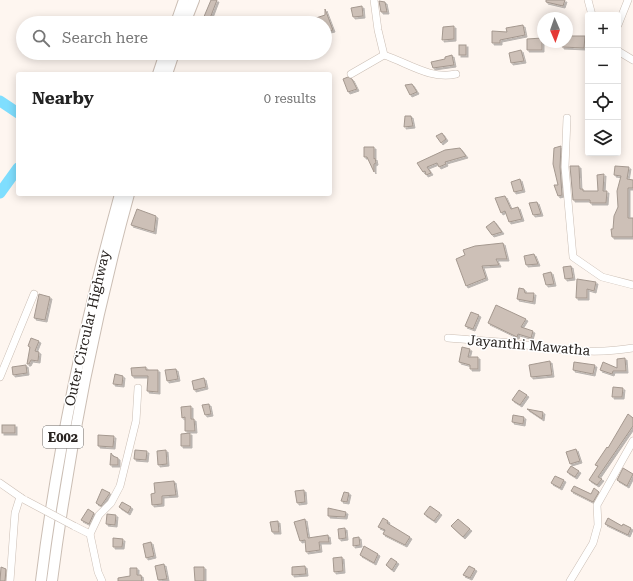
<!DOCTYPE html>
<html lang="en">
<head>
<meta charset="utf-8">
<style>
  :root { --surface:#fff; --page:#f6f6f6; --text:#222; --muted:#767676; --line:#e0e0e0 }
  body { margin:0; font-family:"Roboto Serif",serif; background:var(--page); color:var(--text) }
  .controls { position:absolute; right:12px; top:12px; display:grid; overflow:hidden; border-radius:4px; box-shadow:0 2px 10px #0003 }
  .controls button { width:36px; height:36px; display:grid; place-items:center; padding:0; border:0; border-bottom:1px solid var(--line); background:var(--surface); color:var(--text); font:20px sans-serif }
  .compass { position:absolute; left:537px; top:12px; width:36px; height:36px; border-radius:50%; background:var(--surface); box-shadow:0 2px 10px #0003; rotate:178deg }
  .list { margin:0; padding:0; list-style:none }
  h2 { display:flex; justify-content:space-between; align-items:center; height:52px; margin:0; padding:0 16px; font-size:17px }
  h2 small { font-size:13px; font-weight:400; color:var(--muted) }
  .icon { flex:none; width:22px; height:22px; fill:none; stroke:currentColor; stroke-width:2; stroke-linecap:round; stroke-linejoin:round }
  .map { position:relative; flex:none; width:633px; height:581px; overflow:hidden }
  .search { position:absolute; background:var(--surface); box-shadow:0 2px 10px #0003; left:16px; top:16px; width:316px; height:44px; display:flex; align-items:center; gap:10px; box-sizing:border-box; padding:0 14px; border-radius:22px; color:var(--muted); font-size:15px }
  .panel { position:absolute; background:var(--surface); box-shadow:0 2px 10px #0003; left:16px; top:72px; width:316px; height:124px; border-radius:4px }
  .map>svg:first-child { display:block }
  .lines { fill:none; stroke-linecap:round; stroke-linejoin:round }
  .river { stroke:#7fdefe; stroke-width:11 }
  .building { fill:#cdc0b7; stroke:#a4988f; filter:url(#shadow) }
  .minor-casing { stroke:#cbbeb4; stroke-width:8 }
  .highway-casing { stroke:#cbbeb4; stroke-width:12 }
  .minor { stroke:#fff; stroke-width:7 }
  .highway { stroke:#fff; stroke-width:10 }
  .minor-bridge-casing { stroke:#cbbeb4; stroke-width:8; stroke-linecap:butt }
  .minor-bridge { stroke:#fff; stroke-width:7 }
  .labels { text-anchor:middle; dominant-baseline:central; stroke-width:3; stroke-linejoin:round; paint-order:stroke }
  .shield { fill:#fff; stroke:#696664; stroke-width:1 }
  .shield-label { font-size:13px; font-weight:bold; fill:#292421 }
  .street-label { font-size:14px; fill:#292421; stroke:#fff }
</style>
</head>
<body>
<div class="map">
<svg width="633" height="581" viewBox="0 0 633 581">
  <defs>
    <filter id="shadow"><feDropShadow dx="2" dy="2" stdDeviation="0" flood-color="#0004"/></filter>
  </defs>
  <rect width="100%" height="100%" fill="#fef6f0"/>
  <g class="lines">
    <g class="river">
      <polyline points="0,101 18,113"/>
      <polyline points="0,193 18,168"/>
    </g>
  </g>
  <g class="building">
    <polygon points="211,0 217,0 209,21 203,19"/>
    <polygon points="546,0 565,0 563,6 546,2"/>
    <polygon points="379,1 385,2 387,12 381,12"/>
    <polygon points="362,6 363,16 353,17 351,8"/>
    <polygon points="325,9 333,30 325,32 325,23 315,23 313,19 325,15"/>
    <polygon points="523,25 525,35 500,40 500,43 492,43 492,31 507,32 506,28"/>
    <polygon points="454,26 454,39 442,40 443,27"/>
    <polygon points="567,36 585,36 584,48 562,47 562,42 567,42"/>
    <polygon points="542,38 542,50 527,50 527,39"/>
    <rect x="459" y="45" width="7" height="10"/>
    <polygon points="521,50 524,61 511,63 509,53"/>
    <polygon points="452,55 454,65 433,68 431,62 445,59 445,57"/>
    <polygon points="348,77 352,79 357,89 348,92 343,79"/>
    <polygon points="412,84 417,92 410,95 405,85"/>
    <polygon points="405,116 411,116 413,126 404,127"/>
    <polygon points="442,133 446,139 441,143 436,136"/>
    <polygon points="561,146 560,167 562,195 558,196 554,185 558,185 553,164 554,148"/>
    <polygon points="364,147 374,147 374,159 375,158 376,163 374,164 374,172 367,157 364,157"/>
    <polygon points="460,148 466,156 445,162 446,164 439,167 437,163 427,167 431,173 426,175 425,171 423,172 417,163 445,150"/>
    <polygon points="570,166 579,166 580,189 583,189 583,191 598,191 597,175 604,174 603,191 607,191 606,203 590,203 590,200 573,200"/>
    <polygon points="615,166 629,167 627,179 633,180 633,188 628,188 628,218 633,218 633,237 612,237 611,229 613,229 614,216 618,207 617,191 621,176 614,175"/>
    <polygon points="520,179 523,190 514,192 511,182"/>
    <polygon points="505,196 511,209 518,207 522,219 509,222 505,211 501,213 495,198"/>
    <polygon points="537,202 541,214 533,215 529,203"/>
    <polygon points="137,209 156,216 154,232 131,225"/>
    <polygon points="494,221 502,232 492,235 486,227"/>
    <polygon points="503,243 507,259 496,259 499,265 482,266 486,278 466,286 456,259 465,255 463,250 475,246"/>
    <polygon points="534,254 538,264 526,265 524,256"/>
    <polygon points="571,266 573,278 565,279 563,267"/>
    <polygon points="551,272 554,284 546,285 543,274"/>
    <polygon points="577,279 596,282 594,291 587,289 587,298 576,298"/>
    <polygon points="519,288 524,289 525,293 534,293 533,302 517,299"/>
    <polygon points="39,294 50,297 45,320 34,318"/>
    <polygon points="496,305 526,319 521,327 533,331 531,338 518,334 517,337 488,323"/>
    <polygon points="471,312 479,315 473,329 465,326"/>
    <polygon points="31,338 39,341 35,351 39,352 38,361 31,360 29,364 27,364 30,347 28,346"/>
    <polygon points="462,347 470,349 468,357 478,357 478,369 470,369 470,365 459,362"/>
    <polygon points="625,358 626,371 613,371 612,374 600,370 603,362 617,368 617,359"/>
    <polygon points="550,361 552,375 531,377 529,365"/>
    <polygon points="574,362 595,365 593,374 573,370"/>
    <polygon points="26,365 27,373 13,375 12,367"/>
    <polygon points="146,367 146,370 158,370 158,392 147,391 148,376 132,376 131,368"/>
    <polygon points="176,369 178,379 167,381 165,370"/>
    <polygon points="115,374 123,376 122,385 113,384"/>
    <polygon points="204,378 206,387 194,390 192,381"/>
    <polygon points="613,387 623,388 622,397 612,397"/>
    <polygon points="519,390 527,395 520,405 512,400"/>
    <polygon points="209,404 211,414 205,415 202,405"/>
    <polygon points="191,406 191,419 194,419 195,431 185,431 185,417 182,418 181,407"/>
    <polygon points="527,409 543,412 542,419"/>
    <polygon points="628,414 633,418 633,426 598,477 602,479 597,485 589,480 598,466 595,465 607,447 608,448"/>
    <polygon points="513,415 524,417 523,424 512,422"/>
    <rect x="2" y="425" width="13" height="8"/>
    <polygon points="190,433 190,446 181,446 181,434"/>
    <polygon points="98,435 114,436 113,447 98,446"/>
    <polygon points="576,449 580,461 570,464 566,452"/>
    <polygon points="135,450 147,451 146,460 134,459"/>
    <polygon points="166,450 167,464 158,465 157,451"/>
    <polygon points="111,453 113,456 118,458 118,465 110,465"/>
    <polygon points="571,466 579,471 575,477 567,472"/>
    <polygon points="623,468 633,474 627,486 617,480"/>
    <polygon points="555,476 564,480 560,488 551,483"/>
    <polygon points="174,481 176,495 162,496 162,504 152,505 151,494 155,493 154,483"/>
    <polygon points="574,486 591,494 594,488 599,492 593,502 571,491"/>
    <polygon points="102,489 110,493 101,506 96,503"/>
    <polygon points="304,490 305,502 297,503 295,491"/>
    <polygon points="344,492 349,493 347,502 341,501"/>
    <polygon points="122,502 131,507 128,513 119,507"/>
    <polygon points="430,506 440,513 434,521 424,514"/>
    <polygon points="328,508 346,512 345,517 328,516"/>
    <polygon points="88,509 94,513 89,524 81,520"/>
    <polygon points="107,514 116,515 115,525 106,524"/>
    <polygon points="383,518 388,521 387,523 410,537 405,545 383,534 385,530 378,527"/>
    <polygon points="608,518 622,526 623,524 631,528 628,535 605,524"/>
    <polygon points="305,519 308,538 328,535 329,542 319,542 320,550 306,552 305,540 300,541 294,522"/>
    <polygon points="458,519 470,529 463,537 451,526"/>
    <polygon points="278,521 279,532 272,532 270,522"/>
    <polygon points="345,528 346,538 339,539 338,529"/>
    <polygon points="359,537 360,545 353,546 353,538"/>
    <polygon points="113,538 123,539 122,547 113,547"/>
    <polygon points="151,542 154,556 146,558 143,544"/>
    <polygon points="364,546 378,554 374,563 360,555"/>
    <polygon points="342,557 343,571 334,572 333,558"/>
    <polygon points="391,558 397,562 392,570 386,565"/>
    <polygon points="164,564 167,579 158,580 155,566"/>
    <polygon points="305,566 306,574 292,575 292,567"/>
    <polygon points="469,566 475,569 470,578 463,575"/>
    <polygon points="1,567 6,569 5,581 0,581"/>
    <polygon points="194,567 204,567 204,581 195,581"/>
    <polygon points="130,568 137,568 137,575 141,575 142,581 118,581 118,578 130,576"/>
  </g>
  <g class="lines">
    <g class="minor-casing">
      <g id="minor">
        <path d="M374,0L378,30L384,55C408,63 431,80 456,74"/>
        <polyline points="588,0 592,15"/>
        <polyline points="618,25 628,0"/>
        <polyline points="618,51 633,60"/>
        <polyline points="351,74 384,55"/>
        <polyline points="567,118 565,167 573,257 602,277 633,285"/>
        <path d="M448,338C470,340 492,341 513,343C552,349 593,355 633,348"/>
        <polyline points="0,377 34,294"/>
        <polyline points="0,483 23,499"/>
        <polyline points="74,526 90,534 98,572 102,581"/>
        <polyline points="90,534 99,515 111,503 120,486 136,421 138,388"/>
        <polyline points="10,581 15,513 20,497"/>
        <polyline points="570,581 593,543 598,525 597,505 633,441"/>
      </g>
    </g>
    <g class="highway-casing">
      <g id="highway">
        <polyline points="176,23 184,0"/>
        <polyline points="185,23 194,0"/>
        <polyline points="158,74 165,53"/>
        <polyline points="167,74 174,53"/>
        <path d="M41,581C57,450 85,321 120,194"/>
        <path d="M52,581C69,450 94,321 129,194"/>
      </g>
    </g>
    <use href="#minor" class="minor"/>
    <use href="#highway" class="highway"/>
    <g class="minor-bridge-casing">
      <polyline id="minor-bridge" points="25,500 74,526"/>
    </g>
    <use href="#minor-bridge" class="minor-bridge"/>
  </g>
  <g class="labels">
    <rect class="shield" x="43" y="426" width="40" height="22" rx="3"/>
    <g class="shield-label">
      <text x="63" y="437">E002</text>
    </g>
    <g class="street-label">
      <text transform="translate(87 328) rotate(-77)">Outer Circular Highway</text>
      <text transform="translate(529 345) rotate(5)">Jayanthi Mawatha</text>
    </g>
  </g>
</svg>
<div class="controls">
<button>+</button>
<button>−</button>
<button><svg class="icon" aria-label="locate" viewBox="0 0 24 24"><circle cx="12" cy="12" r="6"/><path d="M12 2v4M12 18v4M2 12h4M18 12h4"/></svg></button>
<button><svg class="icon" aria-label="layers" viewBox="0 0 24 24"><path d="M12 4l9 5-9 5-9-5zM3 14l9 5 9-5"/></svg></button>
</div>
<svg class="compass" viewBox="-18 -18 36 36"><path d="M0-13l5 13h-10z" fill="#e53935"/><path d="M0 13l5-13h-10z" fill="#767676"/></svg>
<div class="search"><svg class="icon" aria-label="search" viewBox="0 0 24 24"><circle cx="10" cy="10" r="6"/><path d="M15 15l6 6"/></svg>Search here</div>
<section class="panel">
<h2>Nearby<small>0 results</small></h2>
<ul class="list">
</ul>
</section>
</div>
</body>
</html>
